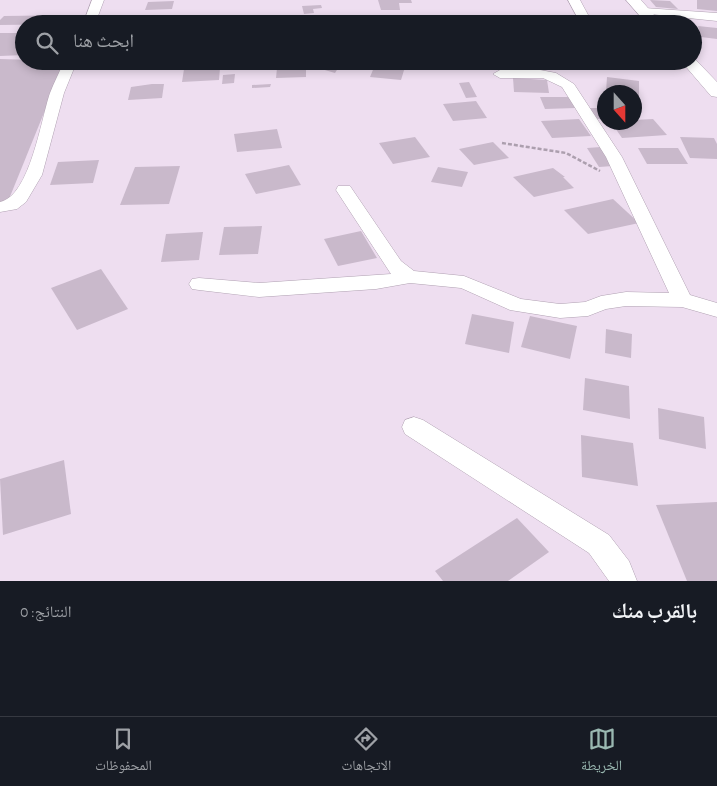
<!DOCTYPE html>
<html lang="ar">
<head>
<meta charset="utf-8">
<style>
  :root { --surface:#171b24; --page:#20242c; --text:#f1f3f6; --muted:#9ea1a6; --line:#363941; --accent:#9ab8b1 }
  body { margin:0; font-family:"Alegreya Sans","Noto Naskh Arabic",sans-serif; background:var(--page); color:var(--text); direction:rtl }
  .compass { position:absolute; left:597px; top:85px; width:45px; height:45px; border-radius:50%; background:var(--surface); box-shadow:0 2px 8px #0003; rotate:159deg }
  .list { margin:0; padding:0; list-style:none }
  h2 { display:flex; justify-content:space-between; align-items:center; height:65px; margin:0; padding:0 20px; font-size:21px }
  h2 small { font-size:16px; font-weight:400; color:var(--muted) }
  .icon { flex:none; width:28px; height:28px; fill:none; stroke:currentColor; stroke-width:2; stroke-linecap:round; stroke-linejoin:round }
  .map { position:relative; flex:none; width:717px; height:581px; overflow:hidden; direction:ltr }
  .search { position:absolute; background:var(--surface); box-shadow:0 2px 8px #0003; left:15px; right:15px; top:15px; height:55px; display:flex; align-items:center; gap:12px; box-sizing:border-box; padding:0 18px; border-radius:28px; color:var(--muted); font-size:19px }
  .sheet { height:135px; background:var(--surface) }
  nav { display:flex; justify-content:space-around; align-items:center; box-sizing:border-box; height:70px; border-top:1px solid var(--line); background:var(--surface); font-size:14px; color:var(--muted) }
  nav a { display:grid; justify-items:center; gap:2px }
  nav .on { color:var(--accent) }
  .map>svg:first-child { display:block }
  .building { fill:#c9b9cb }
  .lines { fill:none; stroke-linecap:round; stroke-linejoin:round }
  .minor-casing { stroke:#b0a1b2; stroke-width:1 }
  .tertiary-casing { stroke:#b0a1b2; stroke-width:1 }
  .path { stroke:#ac9fae; stroke-width:2.5; stroke-dasharray:4 2; stroke-linecap:butt }
  .minor { fill:#fff; fill-rule:evenodd }
  .tertiary { fill:#fff; fill-rule:evenodd }
</style>
</head>
<body>
<div class="map">
<svg width="717" height="581" viewBox="0 0 717 581">
  <rect width="100%" height="100%" fill="#eedef0"/>
  <g class="building">
    <polygon points="378,0 411,0 412,3 399,3 400,10 381,10"/>
    <polygon points="650,0 670,1 678,9 656,7"/>
    <polygon points="697,0 717,0 717,11 697,9"/>
    <polygon points="174,1 172,9 145,10 148,2"/>
    <polygon points="321,5 322,8 313,9 314,13 304,14 302,6"/>
    <polygon points="80,15 75,24 0,25 0,20 4,16"/>
    <polygon points="407,16 412,24 388,24 385,17"/>
    <polygon points="556,19 579,19 583,24 558,24"/>
    <polygon points="698,26 717,28 717,39 701,37"/>
    <polygon points="0,33 24,33 24,55 0,56"/>
    <polygon points="0,59 65,61 7,204 0,205"/>
    <polygon points="324,61 332,61 342,62 335,73 318,68"/>
    <polygon points="438,61 463,61 465,64 442,66"/>
    <polygon points="375,65 405,67 401,80 370,77"/>
    <polygon points="306,67 306,77 276,78 277,68"/>
    <polygon points="220,68 219,80 182,82 184,69"/>
    <polygon points="235,74 234,83 222,84 223,75"/>
    <polygon points="607,77 639,81 639,100 634,99 634,92 606,92"/>
    <polygon points="513,78 547,80 549,93 514,92"/>
    <polygon points="469,82 477,97 466,98 459,83"/>
    <polygon points="152,84 164,84 162,98 128,100 131,87"/>
    <polygon points="271,84 270,87 252,88 252,85"/>
    <polygon points="540,97 570,97 576,108 545,109"/>
    <polygon points="476,101 487,118 453,121 443,104"/>
    <polygon points="590,108 604,108 604,119 594,119"/>
    <polygon points="579,119 591,136 552,138 541,121"/>
    <polygon points="653,119 667,135 622,138 611,122 634,122 634,120"/>
    <polygon points="277,129 282,148 237,152 234,134"/>
    <polygon points="415,137 430,157 393,164 379,143"/>
    <polygon points="680,137 714,138 717,144 717,159 690,158"/>
    <polygon points="493,142 509,158 474,165 459,149"/>
    <polygon points="601,147 613,166 599,167 587,148"/>
    <polygon points="638,148 678,148 688,164 647,164"/>
    <polygon points="99,160 93,183 50,185 58,162"/>
    <polygon points="289,165 301,185 256,194 245,174"/>
    <polygon points="180,166 169,204 120,205 135,167"/>
    <polygon points="438,167 468,172 462,187 431,182"/>
    <polygon points="553,168 565,177 563,177 574,188 534,197 513,177"/>
    <polygon points="613,199 639,223 588,234 564,210"/>
    <polygon points="262,226 258,254 219,255 224,227"/>
    <polygon points="361,231 377,258 338,266 324,239"/>
    <polygon points="203,232 199,260 161,262 166,234"/>
    <polygon points="101,269 128,309 77,330 51,288"/>
    <polygon points="472,314 514,322 509,353 465,344"/>
    <polygon points="530,316 577,326 570,359 521,347"/>
    <polygon points="606,329 632,334 631,358 605,353"/>
    <polygon points="585,378 629,386 630,419 583,410"/>
    <polygon points="658,408 704,417 706,449 659,439"/>
    <polygon points="581,435 633,443 638,486 582,477"/>
    <polygon points="64,460 71,514 3,535 0,479"/>
    <polygon points="717,502 717,581 687,581 656,505"/>
    <polygon points="517,518 549,552 508,581 443,581 435,571"/>
  </g>
  <g class="lines">
    <g class="minor-casing">
      <g id="minor">
        <polygon points="92,0 104,0 95,24 83,24"/>
        <polygon points="568,0 580,0 593,24 581,24"/>
        <polygon points="644,8 717,13 717,21 640,13 638,11"/>
        <path d="M64,61H77L64,93L42,175L26,202L17,209L0,212V202C30,196 41,119 50,93C54,82 60,72 64,61Z"/>
        <polygon points="535,69 556,73 574,84 622,157 690,295 717,303 717,317 682,307 626,306 606,309 588,316 560,318 510,310 461,288 410,283 376,289 259,297 199,290 192,289 189,284 192,279 199,278 259,283 391,274 336,190 338,186 350,186 401,261 414,271 464,276 521,299 560,304 585,302 601,296 626,292 669,293 606,157 562,87 543,78 500,78 493,74 500,70"/>
        <polygon points="414,417 423,420 609,535 629,561 637,581 609,581 589,553 405,434 402,427 405,420"/>
      </g>
    </g>
    <g class="tertiary-casing">
      <g id="tertiary">
        <polygon points="626,0 641,0 662,24 647,24"/>
        <polygon points="693,57 717,82 717,97 711,96 681,61 693,61"/>
      </g>
    </g>
    <polyline class="path" points="502,143 566,153 600,171"/>
    <use href="#minor" class="minor"/>
    <use href="#tertiary" class="tertiary"/>
  </g>
</svg>
<svg class="compass" viewBox="-18 -18 36 36"><path d="M0-13l5 13h-10z" fill="#e53935"/><path d="M0 13l5-13h-10z" fill="#9ea1a6"/></svg>
<div class="search"><svg class="icon" aria-label="search" viewBox="0 0 24 24"><circle cx="10" cy="10" r="6"/><path d="M15 15l6 6"/></svg>ابحث هنا</div>
</div>
<section class="sheet">
<h2>بالقرب منك<small>النتائج: 0</small></h2>
<ul class="list">
</ul>
</section>
<nav>
<a class="on"><svg class="icon" aria-label="map" viewBox="0 0 24 24"><path d="M3 6l6-2 6 2 6-2v14l-6 2-6-2-6 2zM9 4v14M15 6v14"/></svg>الخريطة</a>
<a><svg class="icon" aria-label="directions" viewBox="0 0 24 24"><path d="M12 3l9 9-9 9-9-9zM9 14v-3h6M13 9l2 2-2 2"/></svg>الاتجاهات</a>
<a><svg class="icon" aria-label="saved" viewBox="0 0 24 24"><path d="M7 4h10v16l-5-4-5 4z"/></svg>المحفوظات</a>
</nav>
</body>
</html>
